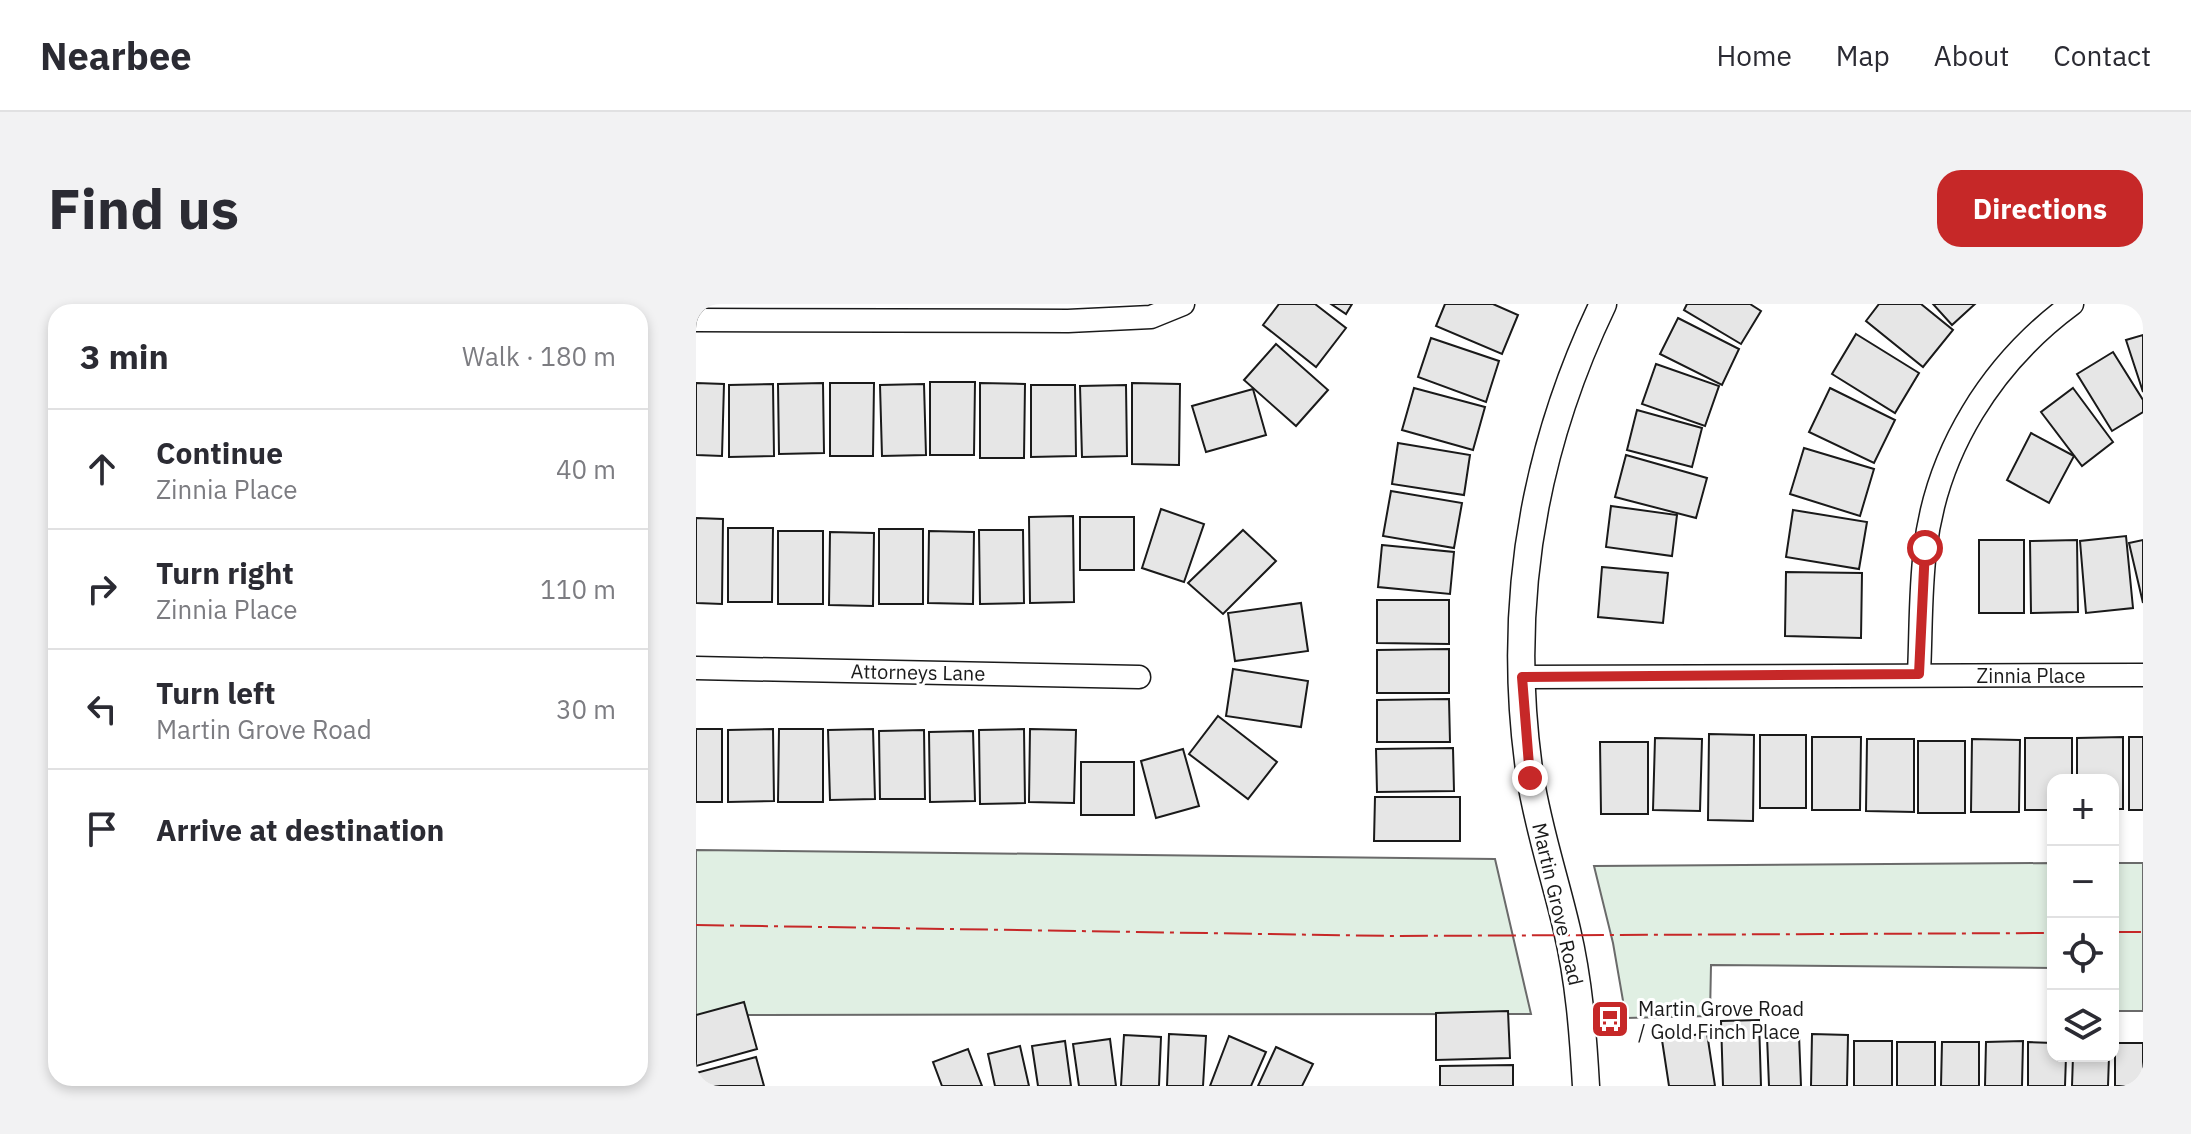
<!DOCTYPE html>
<html lang="en">
<head>
<meta charset="utf-8">
<style>
  :root { --surface:#fff; --page:#f2f2f3; --text:#2b2b33; --muted:#7c7c81; --line:#e1e1e2; --accent:#c62828 }
  body { margin:0; font-family:"IBM Plex Sans",sans-serif; background:var(--page); color:var(--text) }
  .controls { position:absolute; right:24px; bottom:24px; display:grid; overflow:hidden; border-radius:16px; box-shadow:0 4px 12px #0003 }
  .controls button { width:72px; height:72px; display:grid; place-items:center; padding:0; border:0; border-bottom:2px solid var(--line); background:var(--surface); color:var(--text); font:40px sans-serif }
  .stop { position:absolute; width:24px; height:24px; margin:-18px; border:6px solid #c62828; border-radius:50%; background:#fff }
  .stop.end { background:#c62828; border-color:#fff; box-shadow:0 2px 8px #0008 }
  .list { margin:0; padding:0; list-style:none }
  h2 { display:flex; justify-content:space-between; align-items:center; height:104px; margin:0; padding:0 32px; font-size:34px }
  h2 small { font-size:26px; font-weight:400; color:var(--muted) }
  .list li { display:grid; grid-template-columns:52px 1fr auto; gap:24px; align-items:center; box-sizing:border-box; height:120px; padding:0 32px; border-top:2px solid var(--line) }
  .list b { display:block; font-size:30px; white-space:nowrap }
  .list p { margin:0; font-size:26px; white-space:nowrap; color:var(--muted) }
  .list em { font-size:26px; font-style:normal; color:var(--muted) }
  .icon { flex:none; width:44px; height:44px; fill:none; stroke:currentColor; stroke-width:2; stroke-linecap:round; stroke-linejoin:round }
  .map { position:relative; flex:none; width:1447px; height:782px; overflow:hidden; border-radius:24px }
  header { display:flex; align-items:center; gap:48px; box-sizing:border-box; height:112px; padding:0 40px; background:var(--surface); border-bottom:2px solid var(--line) }
  header strong { font-size:38px }
  nav { display:flex; gap:44px; margin-inline-start:auto; font-size:28px }
  .intro { display:flex; align-items:center; justify-content:space-between; box-sizing:border-box; height:192px; padding:0 48px }
  h1 { margin:0; font-size:56px }
  .button { padding:20px 36px; border-radius:24px; background:var(--accent); color:#fff; font-size:28px; font-weight:700 }
  main { display:flex; gap:48px; padding:0 48px }
  aside { flex:1; background:var(--surface); border-radius:24px; box-shadow:0 4px 12px #0003 }
  .map>svg:first-child { display:block }
  .green { fill:#e0efe3; stroke:#6a6a6a; stroke-width:2 }
  .building { fill:#e6e6e6; stroke:#1a1a1a; stroke-width:2 }
  .lines { fill:none; stroke-linecap:round; stroke-linejoin:round }
  .minor-casing { stroke:#1a1a1a; stroke-width:25 }
  .tertiary-casing { stroke:#1a1a1a; stroke-width:29 }
  .minor { stroke:#fff; stroke-width:22 }
  .tertiary { stroke:#fff; stroke-width:26 }
  .power { stroke:#c62828; stroke-width:2; stroke-dasharray:28 6 4 6; stroke-linecap:butt }
  .route { stroke:#c62828; stroke-width:10 }
  .labels { text-anchor:middle; dominant-baseline:central; stroke-width:6; stroke-linejoin:round; paint-order:stroke }
  .street-label { font-size:20px; fill:#1a1a1a; stroke:#fff }
  .poi-label { font-size:20px; fill:#1a1a1a; stroke:#fff; text-anchor:start }
</style>
</head>
<body>
<header>
<strong>Nearbee</strong>
<nav><a>Home</a><a>Map</a><a>About</a><a>Contact</a></nav>
</header>
<div class="intro"><h1>Find us</h1><a class="button">Directions</a></div>
<main>
<aside>
<h2>3 min<small>Walk · 180 m</small></h2>
<ul class="list">
<li><svg class="icon" aria-label="ahead" viewBox="0 0 24 24"><path d="M12 20V5M6 11l6-6 6 6"/></svg><div><b>Continue</b><p>Zinnia Place</p></div><em>40 m</em></li>
<li><svg class="icon" aria-label="right" viewBox="0 0 24 24"><path d="M7 20v-9h11M14 6l5 5-5 5"/></svg><div><b>Turn right</b><p>Zinnia Place</p></div><em>110 m</em></li>
<li><svg class="icon" aria-label="left" viewBox="0 0 24 24"><path d="M17 20v-9H6M10 6l-5 5 5 5"/></svg><div><b>Turn left</b><p>Martin Grove Road</p></div><em>30 m</em></li>
<li><svg class="icon" aria-label="arrive" viewBox="0 0 24 24"><path d="M6 21V4h12l-3 4 3 4H6"/></svg><div><b>Arrive at destination</b></div></li>
</ul>
</aside>
<div class="map">
<svg width="1447" height="782" viewBox="0 0 1447 782">
  <rect width="100%" height="100%" fill="#fff"/>
  <g class="green">
    <polygon points="0,546 799,555 835,710 0,711"/>
    <polygon points="1357,559 1357,664 1015,661 1014,712 930,714 917,639 898,562"/>
    <rect x="1417" y="559" width="30" height="148"/>
  </g>
  <g class="building">
    <polygon points="583,0 619,0 650,24 620,63 567,21"/>
    <polygon points="635,0 656,0 650,10"/>
    <polygon points="749,0 797,0 822,11 806,50 740,22"/>
    <polygon points="991,0 1054,0 1065,7 1045,40 988,6"/>
    <polygon points="1183,0 1225,0 1257,26 1227,63 1170,17"/>
    <polygon points="1237,0 1279,0 1256,21"/>
    <polygon points="982,14 1043,45 1026,81 964,50"/>
    <polygon points="1160,30 1223,69 1199,109 1136,70"/>
    <polygon points="1447,31 1447,88 1430,36"/>
    <polygon points="735,34 803,57 790,98 722,73"/>
    <polygon points="580,40 632,86 600,122 548,76"/>
    <polygon points="1417,48 1447,96 1447,108 1416,127 1381,70"/>
    <polygon points="960,60 1023,82 1009,122 946,100"/>
    <polygon points="234,78 279,78 278,151 234,151"/>
    <polygon points="0,79 28,80 26,152 0,151"/>
    <polygon points="127,79 128,149 83,150 82,80"/>
    <polygon points="134,79 178,79 177,152 134,152"/>
    <polygon points="284,79 329,80 328,154 284,154"/>
    <polygon points="436,79 484,80 483,161 436,160"/>
    <polygon points="77,80 78,152 33,153 33,81"/>
    <polygon points="228,80 230,151 186,152 184,81"/>
    <polygon points="335,81 379,81 380,152 335,153"/>
    <polygon points="430,81 431,152 386,153 384,82"/>
    <polygon points="718,84 789,103 777,146 706,126"/>
    <polygon points="1134,84 1199,116 1178,159 1113,128"/>
    <polygon points="1377,84 1417,138 1386,162 1345,108"/>
    <polygon points="557,85 570,131 510,148 496,102"/>
    <polygon points="941,106 1006,124 996,163 931,146"/>
    <polygon points="1335,129 1378,152 1353,199 1311,176"/>
    <polygon points="702,139 774,151 768,191 696,180"/>
    <polygon points="1108,144 1178,165 1164,212 1094,190"/>
    <polygon points="930,151 1011,174 1000,214 919,193"/>
    <polygon points="695,187 766,199 758,244 687,232"/>
    <polygon points="915,202 981,211 976,252 910,243"/>
    <polygon points="465,205 508,220 488,278 446,264"/>
    <polygon points="1097,206 1171,218 1163,265 1090,253"/>
    <polygon points="377,212 378,298 334,299 333,213"/>
    <rect x="384" y="213" width="54" height="53"/>
    <polygon points="0,214 27,215 26,300 0,299"/>
    <polygon points="32,224 77,224 76,298 32,298"/>
    <rect x="183" y="225" width="44" height="75"/>
    <polygon points="283,226 327,226 328,299 284,300"/>
    <polygon points="547,226 580,257 527,310 492,279"/>
    <rect x="82" y="227" width="45" height="73"/>
    <polygon points="233,227 278,228 277,300 232,299"/>
    <polygon points="134,228 178,229 177,302 133,301"/>
    <polygon points="1430,232 1437,304 1390,309 1384,237"/>
    <rect x="1283" y="236" width="45" height="73"/>
    <polygon points="1381,236 1382,308 1335,309 1334,237"/>
    <polygon points="1447,236 1447,299 1433,239"/>
    <polygon points="686,241 758,248 754,290 682,283"/>
    <polygon points="906,263 972,269 967,319 902,313"/>
    <polygon points="1090,268 1166,269 1165,334 1089,332"/>
    <polygon points="681,296 753,296 753,340 681,339"/>
    <polygon points="605,299 612,347 539,357 532,309"/>
    <polygon points="753,345 753,389 681,389 681,346"/>
    <polygon points="537,365 612,377 605,423 530,412"/>
    <polygon points="753,395 754,438 681,438 681,396"/>
    <polygon points="522,412 581,458 552,495 493,450"/>
    <rect x="0" y="425" width="26" height="73"/>
    <polygon points="77,425 78,497 32,498 32,426"/>
    <polygon points="83,425 127,425 127,498 82,498"/>
    <polygon points="177,425 179,495 134,496 132,426"/>
    <polygon points="328,425 329,499 284,500 283,426"/>
    <polygon points="334,425 380,426 378,499 333,498"/>
    <polygon points="228,426 229,495 184,495 183,427"/>
    <polygon points="277,427 279,497 234,498 233,428"/>
    <polygon points="1013,430 1058,431 1057,517 1012,516"/>
    <rect x="1064" y="431" width="46" height="73"/>
    <polygon points="1116,433 1165,433 1164,506 1116,506"/>
    <polygon points="1427,433 1427,505 1417,505 1417,476 1381,476 1381,434"/>
    <rect x="1433" y="433" width="14" height="73"/>
    <polygon points="959,434 1006,435 1004,507 957,506"/>
    <polygon points="1329,434 1376,434 1376,476 1357,476 1357,506 1329,506"/>
    <polygon points="1171,435 1218,435 1218,508 1170,507"/>
    <polygon points="1276,435 1324,436 1323,508 1275,508"/>
    <rect x="1222" y="437" width="47" height="72"/>
    <polygon points="904,438 952,438 952,510 905,510"/>
    <polygon points="757,444 758,487 681,488 680,445"/>
    <polygon points="487,445 503,502 460,514 445,457"/>
    <rect x="385" y="458" width="53" height="53"/>
    <polygon points="679,493 764,493 764,537 678,537"/>
    <polygon points="48,698 61,745 0,762 0,711"/>
    <polygon points="812,707 814,754 740,756 740,709"/>
    <polygon points="1063,716 1065,782 1027,782 1025,717"/>
    <polygon points="1011,729 1019,782 973,782 966,736"/>
    <polygon points="473,730 510,732 507,782 471,782"/>
    <polygon points="1116,730 1152,731 1151,782 1115,782"/>
    <polygon points="428,731 465,733 463,782 425,782"/>
    <polygon points="1103,731 1105,782 1073,782 1071,732"/>
    <polygon points="533,732 570,748 555,782 514,782"/>
    <polygon points="414,735 420,782 383,782 377,740"/>
    <polygon points="369,737 375,782 342,782 336,742"/>
    <rect x="1158" y="737" width="38" height="45"/>
    <polygon points="1327,737 1326,782 1289,782 1290,738"/>
    <rect x="1201" y="738" width="38" height="44"/>
    <polygon points="1246,738 1283,738 1283,782 1245,782"/>
    <polygon points="1332,738 1357,739 1357,752 1370,752 1369,782 1332,782"/>
    <rect x="1419" y="739" width="28" height="43"/>
    <polygon points="324,742 333,782 299,782 292,750"/>
    <polygon points="580,743 617,760 606,782 562,782"/>
    <polygon points="272,745 286,782 246,782 237,758"/>
    <polygon points="1377,752 1413,752 1412,782 1376,782"/>
    <polygon points="60,753 68,782 0,782 0,769"/>
    <polygon points="817,761 817,782 744,782 744,762"/>
  </g>
  <g class="lines">
    <g class="minor-casing">
      <g id="minor">
        <polyline points="0,16 372,17 455,13 487,0"/>
        <polyline points="0,364 443,373"/>
        <path d="M1223,370C1225,329 1224,288 1229,247C1240,147 1296,59 1376,0"/>
        <polyline points="826,373 1447,371"/>
      </g>
    </g>
    <g class="tertiary-casing">
      <path id="tertiary" d="M890,782C887,729 883,677 871,626C859,574 842,524 834,472C810,307 835,150 907,0"/>
    </g>
    <use href="#minor" class="minor"/>
    <use href="#tertiary" class="tertiary"/>
    <g class="power">
      <polyline points="0,621 696,632 1357,629"/>
      <polyline points="1417,628 1447,628"/>
    </g>
  </g>
  <g class="lines">
    <polyline class="route" points="834,474 826,373 1223,370 1229,244"/>
  </g>
  <defs>
    <g id="bus-square" transform="scale(2)"><rect x="-9" y="-9" width="18" height="18" rx="4" fill="#c62828" stroke="#fff"/><path d="M-5-6H5V4H4V6H2V4H-2V6H-4V4H-5ZM-3.5-4V0h7V-4ZM-3.5 1.2v1.5H-2V1.2ZM2 1.2v1.5H3.5V1.2Z" fill="#fff"/></g>
  </defs>
  <g fill-rule="evenodd">
    <use href="#bus-square" x="914" y="715"/>
  </g>
  <g class="labels">
    <g class="street-label">
      <text transform="translate(222 368) rotate(1)">Attorneys Lane</text>
      <text x="1335" y="371">Zinnia Place</text>
      <text transform="translate(862 600) rotate(77)">Martin Grove Road</text>
    </g>
    <g class="poi-label">
      <text x="942" y="704">Martin Grove Road<tspan x="942" dy="23">/ Gold Finch Place</tspan></text>
    </g>
  </g>
</svg>
<div class="controls">
<button>+</button>
<button>−</button>
<button><svg class="icon" aria-label="locate" viewBox="0 0 24 24"><circle cx="12" cy="12" r="6"/><path d="M12 2v4M12 18v4M2 12h4M18 12h4"/></svg></button>
<button><svg class="icon" aria-label="layers" viewBox="0 0 24 24"><path d="M12 4l9 5-9 5-9-5zM3 14l9 5 9-5"/></svg></button>
</div>
<div class="stop" style="left:1229px;top:244px"></div>
<div class="stop end" style="left:834px;top:474px"></div>
</div>
</main>
</body>
</html>
